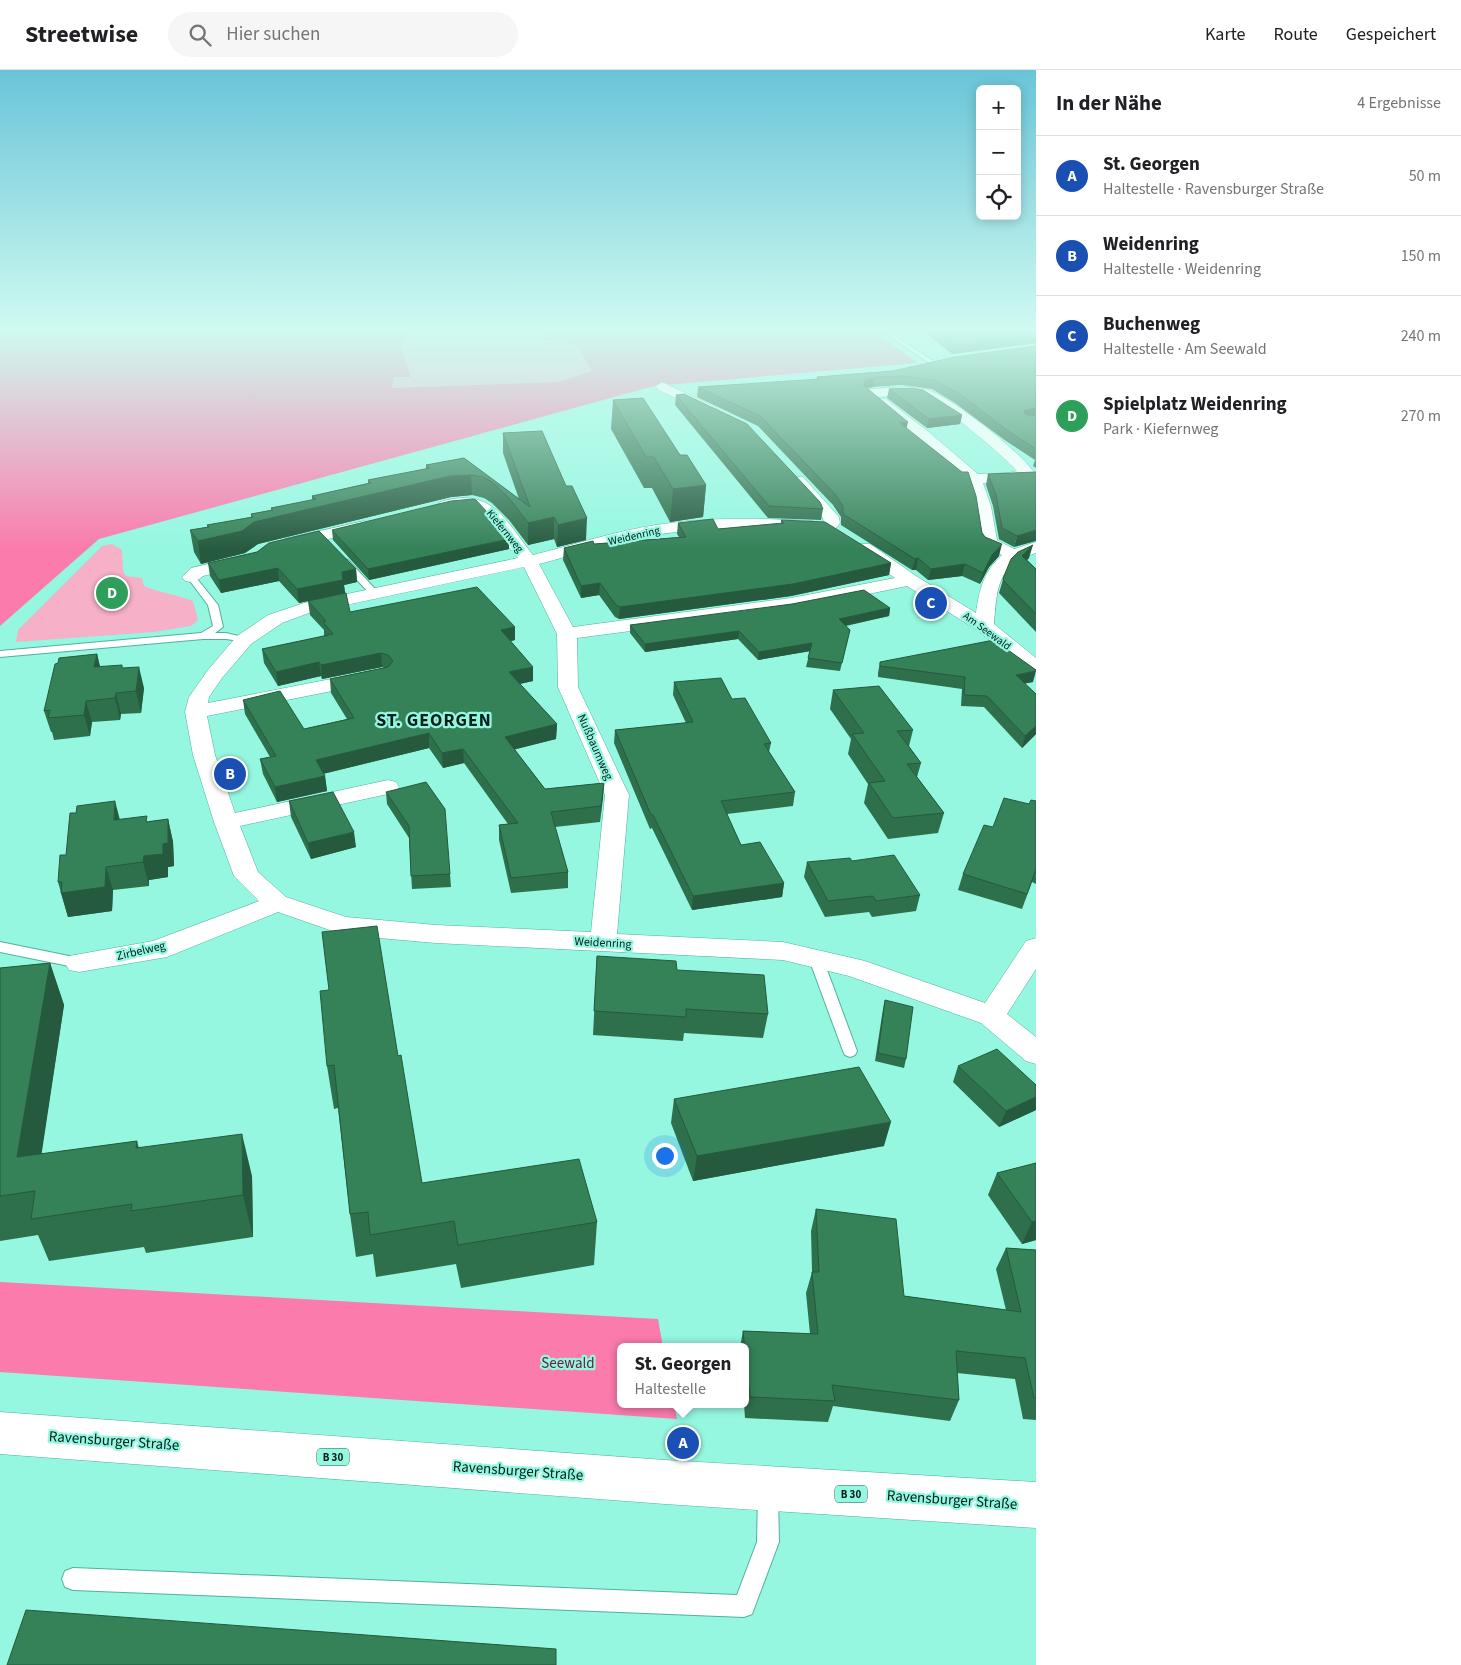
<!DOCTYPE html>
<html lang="de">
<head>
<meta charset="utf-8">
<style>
  :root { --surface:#fff; --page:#f6f6f6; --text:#202124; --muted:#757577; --line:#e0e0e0; --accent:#af2667 }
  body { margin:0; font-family:"Source Sans 3",sans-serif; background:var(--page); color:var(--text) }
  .controls { position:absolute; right:15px; top:15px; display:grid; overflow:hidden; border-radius:8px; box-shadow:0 2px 12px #0003 }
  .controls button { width:45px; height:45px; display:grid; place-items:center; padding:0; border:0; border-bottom:1px solid var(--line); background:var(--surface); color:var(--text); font:25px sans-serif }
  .you { position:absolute; left:664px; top:1085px; width:18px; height:18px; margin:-12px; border:4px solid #fff; border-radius:50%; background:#1a73e8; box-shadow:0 0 0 8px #1a73e833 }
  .badge { display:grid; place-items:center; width:32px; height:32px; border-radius:50%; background:var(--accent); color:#fff; font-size:16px; font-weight:700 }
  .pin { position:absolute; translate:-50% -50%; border:2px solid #fff; box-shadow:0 1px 5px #0006 }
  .popup { position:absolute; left:617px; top:1273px; width:132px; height:65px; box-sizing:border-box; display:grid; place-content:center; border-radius:8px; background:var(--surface); filter:drop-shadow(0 1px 4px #0005); font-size:16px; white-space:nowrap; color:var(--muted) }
  .popup b { font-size:19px; color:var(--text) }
  .popup::after { content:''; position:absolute; left:50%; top:100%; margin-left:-10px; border:10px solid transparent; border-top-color:var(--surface) }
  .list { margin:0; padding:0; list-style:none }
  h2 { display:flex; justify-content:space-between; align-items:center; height:65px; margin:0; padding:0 20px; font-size:21px }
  h2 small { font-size:16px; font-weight:400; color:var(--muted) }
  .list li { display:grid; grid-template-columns:32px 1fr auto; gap:15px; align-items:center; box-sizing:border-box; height:80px; padding:0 20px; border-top:1px solid var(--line) }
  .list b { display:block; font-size:19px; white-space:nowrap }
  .list p { margin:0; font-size:16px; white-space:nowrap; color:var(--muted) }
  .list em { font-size:16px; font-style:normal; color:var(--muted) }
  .icon { flex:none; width:28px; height:28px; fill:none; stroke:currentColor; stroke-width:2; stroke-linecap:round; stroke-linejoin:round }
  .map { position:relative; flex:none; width:1036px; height:1595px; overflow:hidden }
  header { display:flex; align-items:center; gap:30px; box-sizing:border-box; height:70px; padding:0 25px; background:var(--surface); border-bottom:1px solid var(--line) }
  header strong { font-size:24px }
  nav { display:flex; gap:28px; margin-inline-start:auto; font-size:18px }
  .search { width:350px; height:45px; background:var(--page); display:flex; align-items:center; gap:12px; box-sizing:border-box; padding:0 18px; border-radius:28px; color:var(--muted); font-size:19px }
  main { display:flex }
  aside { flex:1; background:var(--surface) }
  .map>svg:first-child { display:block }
  .green { fill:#f6b0c8 }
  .forest { fill:#fa7bac }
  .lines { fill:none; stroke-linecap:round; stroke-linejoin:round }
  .lane-casing { stroke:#4fb29d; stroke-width:2 }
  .street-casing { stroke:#4fb29d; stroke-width:1 }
  .primary-casing { stroke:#4fb29d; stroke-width:1 }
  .lane { fill:#fff; fill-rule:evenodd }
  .street { fill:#fff; fill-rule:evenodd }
  .primary { fill:#fff; fill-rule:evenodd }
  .wall { fill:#2e6f4c }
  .shaded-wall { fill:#255a3e }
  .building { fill:#358158; stroke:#255a3e }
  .labels { text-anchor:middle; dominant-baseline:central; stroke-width:4.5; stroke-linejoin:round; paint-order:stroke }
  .far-street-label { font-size:11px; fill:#001f19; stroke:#95f7e0 }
  .shield { fill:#95f7e0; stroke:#2d6055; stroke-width:1 }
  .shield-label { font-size:11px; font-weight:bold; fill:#001f19 }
  .street-label { font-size:12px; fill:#001f19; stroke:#95f7e0 }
  .near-park-label { font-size:15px; fill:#681a3d; stroke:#95f7e0 }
  .near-street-label { font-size:15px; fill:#001f19; stroke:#95f7e0 }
  .district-label { font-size:18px; font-weight:bold; letter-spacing:1px; fill:#001f19; stroke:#95f7e0 }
</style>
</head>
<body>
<header>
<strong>Streetwise</strong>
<div class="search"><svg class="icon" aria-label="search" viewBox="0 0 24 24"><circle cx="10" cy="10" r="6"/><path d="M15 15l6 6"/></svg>Hier suchen</div>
<nav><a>Karte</a><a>Route</a><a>Gespeichert</a></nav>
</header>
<main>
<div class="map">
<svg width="1036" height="1595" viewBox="0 0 1036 1595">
  <rect width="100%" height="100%" fill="#95f7e0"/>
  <g class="green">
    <polygon points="405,257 544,257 544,269 577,274 593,301 559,312 392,318 394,307 411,307 401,279 407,265"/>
    <path d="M112,474L122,480L123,501L126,506L142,508L144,516C159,523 176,524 193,531L198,550L191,556L154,562L16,572L18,560L102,476Z"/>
  </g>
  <g class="forest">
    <polygon points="0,257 405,257 407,265 401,279 411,307 394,307 392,318 559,312 592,301 576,274 544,269 544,257 868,257 918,293 654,316 99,469 0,556"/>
    <polygon points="0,1212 658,1249 663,1277 620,1277 620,1334 674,1334 677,1349 0,1302"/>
  </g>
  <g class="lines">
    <g class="lane-casing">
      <g id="lane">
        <polygon points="875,257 882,257 939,295 934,296"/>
        <polygon points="345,489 348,490 378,522 378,526 372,526 342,494 342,490"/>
        <polygon points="191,504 194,505 218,535 223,557 215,563 226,563 247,568 247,572 226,569 203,569 0,587 0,581 201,563 213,556 208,535 187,507"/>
        <polygon points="0,872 79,888 84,890 86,893 84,896 79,898 0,882"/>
        <polygon points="816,884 821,886 823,889 857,981 855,985 850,987 845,985 843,981 809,889 811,886"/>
        <polygon points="768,1414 775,1417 778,1424 779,1472 752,1544 744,1547 73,1520 65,1517 62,1509 65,1501 73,1498 737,1525 757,1472 758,1424 761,1417"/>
      </g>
    </g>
    <g class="street-casing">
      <g id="street">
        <polygon points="662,312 715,337 717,340 715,343 705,343 657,319 656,316"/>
        <path d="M906,317C915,317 925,318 933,322C957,332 1019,381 1034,402C1024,415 998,413 983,413L991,436L997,470L1014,479L1036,472V483C997,495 997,518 994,554L1036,588V604L1029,602L977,560L907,516L791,540L577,568L578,617L629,725L617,864L783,872L865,891L985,933L1026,871L1036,868V899L1007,944L1036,967V994L1026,991L981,953L849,906L783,890L436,873L344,865L278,842L167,887L79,902L69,900L65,893L69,886L153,871L259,831L234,806L214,752L193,685L185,642L189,627L208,600L237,566L268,545L304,533L518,488L478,440C465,433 453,442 440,438L438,435L440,432C492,416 505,450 533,485C573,475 616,461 656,455C708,447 759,448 812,451L818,453L820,455L824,452L823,448L790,410L793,407H803L839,447L840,453C835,460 830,463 821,460L819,458L812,461C759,458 707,456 655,465C616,471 577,484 539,494L573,557L791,528L895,508L858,482L856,478L858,474H870L916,506L976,543C979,520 984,501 1002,485L983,477L981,473L975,436L967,411L874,332L876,329H886L930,363L978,404L1008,403L1017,401C1003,385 939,331 920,326C907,323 870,331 863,323L870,319ZM524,497L557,564L558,617L605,725L591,862L436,855L346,847L286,827L258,802L240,756L388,724L396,722L399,717L396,712L388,710L235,743L215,685L207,646L362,615L369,613L372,609L369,605L362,603L208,633L209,627L222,608L251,574L282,553L309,543Z"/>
        <polygon points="364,451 370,453 372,456 370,459 291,478 285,477 283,473 285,469"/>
        <path d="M243,486L249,487L252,491L249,495L203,506C197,511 193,513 185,511L182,507L191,498Z"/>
      </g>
    </g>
    <g class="primary-casing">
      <polygon id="primary" points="0,1342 665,1390 1036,1412 1036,1458 665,1434 0,1384"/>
    </g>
    <use href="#lane" class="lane"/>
    <use href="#street" class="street"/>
    <use href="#primary" class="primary"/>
  </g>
  <g class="wall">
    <polygon points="918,257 1036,257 1036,273 952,284"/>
    <polygon points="1036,276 1036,398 1033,396 1035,390 1006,371 955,333 932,319 902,315 873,317 868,318 906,357 999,486 989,497 980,514 962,506 928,510 916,500 912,500 841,455 841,447 833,435 758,356 697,327 698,317 816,310 817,307 893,301"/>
    <polygon points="889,319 962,345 960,354 927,358 887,328"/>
    <polygon points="676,325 823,439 821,450 768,448 675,335"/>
    <polygon points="613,330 680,385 706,415 703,447 670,452 652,418 644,418 611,359"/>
    <polygon points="503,363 586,470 557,477 554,469 528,475 509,450 492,433 484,428 472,425 451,427 258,474 245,483 201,494 194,482 190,460 207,457 207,455 251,447 251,444 271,440 271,438 312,430 312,426 368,413 368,410 426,399 426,395 464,388 519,429 503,383"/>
    <polygon points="1036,402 1014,477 999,469 993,436 986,415 988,404"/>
    <polygon points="781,450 891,493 889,505 791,526 619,549 615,547 599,525 581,528 563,490 564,478 594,474 679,467 677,464 678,453 718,459 781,453"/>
    <polygon points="332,460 509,479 369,510 333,470"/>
    <polygon points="1029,488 1027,490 1036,499 1036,562 999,523 1004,506"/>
    <polygon points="208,493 356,499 357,512 344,515 345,523 299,533 279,511 221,523 210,506"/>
    <polygon points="308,531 350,542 515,557 515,570 511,571 533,611 520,614 557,654 556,669 514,679 545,719 604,713 600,752 555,757 568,802 568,818 511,823 499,770 499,755 508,754 464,693 443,698 429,678 323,704 325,706 327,721 277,732 263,704 260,689 270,687 245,644 243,630 304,659 347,649 331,623 330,609 384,598 382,597 322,609 321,606 278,616 264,593 262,579 324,566 324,560 310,545"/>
    <polygon points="890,538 889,546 846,556 850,560 840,601 806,597 810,581 758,590 738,569 645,582 630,563 630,555"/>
    <polygon points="97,584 100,597 123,598 144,618 141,643 121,644 120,650 92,652 90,666 54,670 52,662 51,662 44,641 58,593"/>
    <polygon points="880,592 1033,612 1025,613 1036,664 1022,678 984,637 961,636 962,619 878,607 878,603"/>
    <polygon points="674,612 732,629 771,673 769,682 795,722 793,736 727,744 741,775 784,813 782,827 692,840 652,758 650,759 614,673 615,660 686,653 673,625"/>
    <polygon points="833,620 913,660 909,676 921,693 917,707 944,743 938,763 888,769 864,733 868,714 848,684 851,669 830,639"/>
    <polygon points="386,722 450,804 451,817 412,819 409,768 387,734"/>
    <polygon points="289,731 356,777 311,789 291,747"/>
    <polygon points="1036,731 1036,814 1032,812 1022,839 958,820 963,804 993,757"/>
    <polygon points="120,749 148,752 168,749 173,772 174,796 168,797 168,807 149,810 149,816 113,820 112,841 68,847 58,812 66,785"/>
    <polygon points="852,791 920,825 916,841 872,847 869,842 825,847 804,807 807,792"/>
    <polygon points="597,886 677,900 768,944 763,968 684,963 683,971 593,965"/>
    <polygon points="50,893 64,935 41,1084 137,1071 139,1078 252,1106 253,1167 146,1183 144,1177 49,1191 38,1165 0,1171 0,898"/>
    <polygon points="329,920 398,986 422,1113 597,1152 594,1195 461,1218 456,1194 376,1207 373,1184 356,1187 350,1144 338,1038 334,1039 327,996"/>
    <polygon points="885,930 906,989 904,998 875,991 883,939"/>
    <polygon points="958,996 1036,1015 1036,1040 999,1057 953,1012"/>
    <polygon points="674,1029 884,1076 693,1111 671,1053"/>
    <polygon points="1036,1093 1036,1170 1022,1174 988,1125 997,1103"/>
    <polygon points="816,1139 904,1226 1006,1240 996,1199 1006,1178 1036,1180 1036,1350 1023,1349 1015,1309 957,1303 959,1330 950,1351 833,1336 828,1352 745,1348 744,1334 746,1334 746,1277 740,1277 743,1261 810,1264 806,1223 812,1202 811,1161"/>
  </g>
  <g class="shaded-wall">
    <polygon points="1036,265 1036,273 952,284 954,275"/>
    <polygon points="875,307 873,317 864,319 863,315 866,310"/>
    <polygon points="1036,338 1036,348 1023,350 1024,343 1025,340"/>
    <polygon points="962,345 960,354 927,358 929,349"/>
    <polygon points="908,352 906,361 900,353"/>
    <polygon points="471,405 472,425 451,427 258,474 245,483 201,494 198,471 254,452 450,406"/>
    <polygon points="706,415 703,447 670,452 673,419"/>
    <polygon points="554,447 554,469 528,475 528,453"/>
    <polygon points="587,448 586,470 557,477 558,455"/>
    <polygon points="1036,460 1036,471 1014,477 1017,466"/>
    <polygon points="509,469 509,479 369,510 368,499"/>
    <polygon points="1002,474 999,486 989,497 980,514 983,503 992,485"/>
    <polygon points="1033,475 1029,488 1019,499 1022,486"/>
    <polygon points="918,488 916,500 912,500 915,489"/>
    <polygon points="891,493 889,505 791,526 619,549 620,537"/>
    <polygon points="965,494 962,506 928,510 931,499"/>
    <polygon points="278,498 279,511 221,523 219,510"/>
    <polygon points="356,499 357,512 344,515 345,523 299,533 297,519 342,502"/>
    <polygon points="600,513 599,525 581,528 581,516"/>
    <polygon points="890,538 889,546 838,557 839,549"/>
    <polygon points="515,557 515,570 501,573 501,560"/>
    <polygon points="739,561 738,569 645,582 645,574"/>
    <polygon points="812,573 811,581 758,590 759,582"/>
    <polygon points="381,583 382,597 322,609 321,595"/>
    <polygon points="97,584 102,605 94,597"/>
    <polygon points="319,592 321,606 278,616 276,602"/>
    <polygon points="139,597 144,618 141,643 136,621"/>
    <polygon points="533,597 533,611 509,616 509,602"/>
    <polygon points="1036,601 1033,612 1013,616 1016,605"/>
    <polygon points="116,623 121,644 120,650 115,628"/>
    <polygon points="86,631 92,652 90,666 84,645"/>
    <polygon points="557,654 556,669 505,682 505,667"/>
    <polygon points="1036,656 1036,664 1022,678 1025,666"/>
    <polygon points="429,663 429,678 318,705 316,690"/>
    <polygon points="463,679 464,693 443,698 442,683"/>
    <polygon points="325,706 327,721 277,732 275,717"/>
    <polygon points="604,713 603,728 600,752 601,736"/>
    <polygon points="115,731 121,754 114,750"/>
    <polygon points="168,749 173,772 174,796 168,797 168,807 149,810 149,816 143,792 144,786 163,774"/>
    <polygon points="354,762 356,777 311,789 308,773"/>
    <polygon points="106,797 113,820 112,841 68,847 61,823"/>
    <polygon points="784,813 782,827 692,840 693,826"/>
    <polygon points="50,893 64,935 36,1121 17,1087"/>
    <polygon points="1036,1027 1036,1040 999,1057 1006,1041"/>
    <polygon points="891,1052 884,1076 693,1111 697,1086"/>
    <polygon points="242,1064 252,1106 253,1167 243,1125"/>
    <polygon points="1036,1151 1036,1170 1022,1174 1032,1152"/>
  </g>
  <g class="building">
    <polygon points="931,257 1036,257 1036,265 954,275"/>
    <polygon points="1036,276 1036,338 1025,340 1024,343 1029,346 1036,345 1036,379 1008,361 958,323 934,310 904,306 875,307 866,310 863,315 908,352 900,353 962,402 968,402 976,426 982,463 985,467 1002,474 992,485 983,503 965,494 931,499 918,488 915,489 843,444 843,436 835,424 760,346 698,317 820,309 817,307 893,301 955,287"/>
    <polygon points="912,318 923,320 962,345 929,349 889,319"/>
    <polygon points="684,324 747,354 820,432 823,439 769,436 676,325"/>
    <polygon points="643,328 680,385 687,385 706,415 673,419 654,387 646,387 613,330"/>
    <polygon points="542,361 566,416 572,416 587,448 558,455 554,447 528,453 509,428 492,412 483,407 471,405 450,406 254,452 242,461 198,471 190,460 209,457 207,455 253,447 251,444 273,440 271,438 316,429 312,426 371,413 368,410 430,398 426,395 464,388 530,437 503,363"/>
    <polygon points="1036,402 1036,460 1017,466 1002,458 996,425 988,404"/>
    <polygon points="473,429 476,430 498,454 509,469 368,499 332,460 451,431"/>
    <polygon points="713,449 718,459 784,453 781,450 825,452 891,493 793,514 620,537 616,535 600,513 581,516 564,478 593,471 594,474 686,467 678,453"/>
    <polygon points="319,461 356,499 342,502 343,510 297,519 278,498 219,510 208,493 257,482 269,473"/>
    <polygon points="1033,475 1022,486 1036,499 1036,544 1003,510 1004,506 1011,489 1018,482"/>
    <polygon points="477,517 515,557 501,560 533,597 509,602 557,654 505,667 545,719 604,713 601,736 551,742 568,802 511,808 499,755 518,753 463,679 442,683 429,663 316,690 325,706 275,717 260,689 276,686 243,630 280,621 304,659 354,648 330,609 388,597 393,591 388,585 381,583 321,595 319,592 276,602 262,579 333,564 323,552 326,551 308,531 346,523 350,542"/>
    <polygon points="864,520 890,538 839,549 850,560 842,593 808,588 812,573 759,582 739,561 645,574 630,555 792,534"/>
    <polygon points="994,570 1036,600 1036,601 1016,605 1036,624 1036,656 1025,666 987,626 964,625 965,607 880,596 880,592"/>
    <polygon points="97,584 94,597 122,595 122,598 139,597 136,621 116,623 115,628 86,631 84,645 48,648 50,640 44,641 55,594 58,593 59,588"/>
    <polygon points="721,608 732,629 745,628 771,673 764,674 795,722 721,731 741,775 760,772 784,813 693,826 653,745 651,745 615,660 693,652 674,612"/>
    <polygon points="879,616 913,660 897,661 921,693 907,694 944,743 893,748 869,713 885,711 852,664 864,663 833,620"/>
    <polygon points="426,712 445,739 450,804 411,806 409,756 386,722"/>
    <polygon points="333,722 354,762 308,773 289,731"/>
    <polygon points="1004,728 1029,734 1031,730 1036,731 1036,799 1027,824 963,804 984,755 993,757"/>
    <polygon points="115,731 114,750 147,746 146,752 168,749 168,773 163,774 163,784 144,786 143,792 106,797 105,817 61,823 62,812 58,812 60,785 66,785 70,743 76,743 77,736"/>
    <polygon points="894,785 920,825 876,831 873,826 828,831 807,792 850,788 852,791"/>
    <polygon points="377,856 398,986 401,985 422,1113 579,1089 597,1152 458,1175 454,1151 370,1165 368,1142 350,1144 334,995 327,996 320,921 329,920 322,862"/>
    <polygon points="597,886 676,891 677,900 764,905 768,944 686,939 686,947 594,941"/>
    <polygon points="50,893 17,1087 137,1071 136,1078 242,1064 243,1125 131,1141 132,1134 31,1149 35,1121 0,1126 0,898"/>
    <polygon points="885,930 913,937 906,989 878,983"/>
    <polygon points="997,979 1036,1015 1036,1027 1006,1041 958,996"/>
    <polygon points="859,997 891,1052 697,1086 674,1029"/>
    <polygon points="1036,1093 1036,1151 1032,1152 997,1103"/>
    <polygon points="816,1139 896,1149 904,1226 1021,1242 1006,1178 1036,1180 1036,1328 1034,1328 1025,1288 956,1281 959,1330 832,1315 835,1331 750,1327 743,1261 818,1264 812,1202 819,1202"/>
    <polygon points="26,1540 556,1579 556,1595 7,1595"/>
  </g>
  <linearGradient id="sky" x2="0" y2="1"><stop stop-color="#69c4d8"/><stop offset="0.54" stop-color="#cffbf1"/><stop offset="1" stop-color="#cffbf1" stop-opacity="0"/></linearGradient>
  <rect width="1036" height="480" fill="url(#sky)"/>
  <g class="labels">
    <g class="far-street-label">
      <text transform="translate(505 461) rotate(51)">Kiefernweg</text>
      <text transform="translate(634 466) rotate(-13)">Weidenring</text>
      <text transform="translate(987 561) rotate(36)">Am Seewald</text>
    </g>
    <g class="shield">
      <rect x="317" y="1378.5" width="32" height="17" rx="4"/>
      <rect x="835" y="1415.5" width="32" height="17" rx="4"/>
    </g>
    <g class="shield-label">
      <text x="333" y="1387">B 30</text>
      <text x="851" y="1424">B 30</text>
    </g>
    <g class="street-label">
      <text transform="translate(595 677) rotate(66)">Nußbaumweg</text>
      <text transform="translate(603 873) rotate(3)">Weidenring</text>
      <text transform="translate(141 881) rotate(-13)">Zirbelweg</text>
    </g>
    <g class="near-park-label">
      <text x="568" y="1293">Seewald</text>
    </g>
    <g class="near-street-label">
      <text transform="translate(114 1371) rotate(4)">Ravensburger Straße</text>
      <text transform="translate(518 1401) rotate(4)">Ravensburger Straße</text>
      <text transform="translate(952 1430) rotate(4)">Ravensburger Straße</text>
    </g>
    <g class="district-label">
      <text x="434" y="650">ST. GEORGEN</text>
    </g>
  </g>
</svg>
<div class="controls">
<button>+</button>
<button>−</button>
<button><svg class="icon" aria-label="locate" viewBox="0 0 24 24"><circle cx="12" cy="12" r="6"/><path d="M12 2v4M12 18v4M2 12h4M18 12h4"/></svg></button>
</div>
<div class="you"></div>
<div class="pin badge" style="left:683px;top:1373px;background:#1a4fb4">A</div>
<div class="popup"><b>St. Georgen</b>Haltestelle</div>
<div class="pin badge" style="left:230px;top:704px;background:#1a4fb4">B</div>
<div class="pin badge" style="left:931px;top:533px;background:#1a4fb4">C</div>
<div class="pin badge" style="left:112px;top:523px;background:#2e9e5b">D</div>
</div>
<aside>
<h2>In der Nähe<small>4 Ergebnisse</small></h2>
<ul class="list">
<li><span class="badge" style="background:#1a4fb4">A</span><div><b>St. Georgen</b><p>Haltestelle · Ravensburger Straße</p></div><em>50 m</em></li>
<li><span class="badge" style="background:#1a4fb4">B</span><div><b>Weidenring</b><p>Haltestelle · Weidenring</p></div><em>150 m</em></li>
<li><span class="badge" style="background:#1a4fb4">C</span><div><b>Buchenweg</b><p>Haltestelle · Am Seewald</p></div><em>240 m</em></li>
<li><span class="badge" style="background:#2e9e5b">D</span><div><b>Spielplatz Weidenring</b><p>Park · Kiefernweg</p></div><em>270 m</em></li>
</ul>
</aside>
</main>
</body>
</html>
